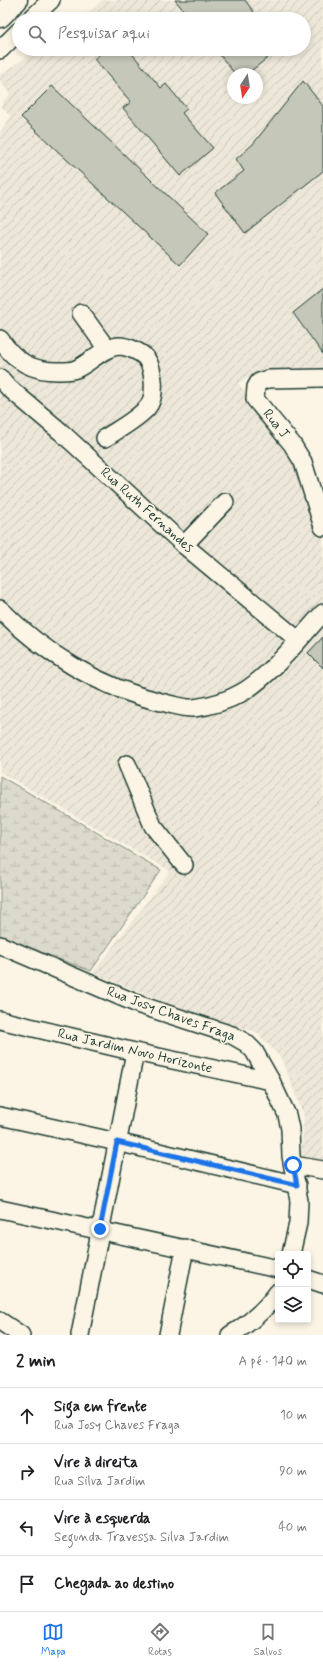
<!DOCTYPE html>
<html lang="pt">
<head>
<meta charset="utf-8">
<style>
  :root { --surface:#fff; --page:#f2f2f2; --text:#202124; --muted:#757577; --line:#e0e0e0; --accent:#1a73e8 }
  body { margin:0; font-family:Mynerve,sans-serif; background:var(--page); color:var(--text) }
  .controls { position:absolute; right:12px; bottom:12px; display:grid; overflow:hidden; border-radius:4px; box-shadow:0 2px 6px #0003 }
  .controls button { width:36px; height:36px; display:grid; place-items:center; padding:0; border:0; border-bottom:1px solid var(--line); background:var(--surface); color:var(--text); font:20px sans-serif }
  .compass { position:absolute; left:227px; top:68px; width:36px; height:36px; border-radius:50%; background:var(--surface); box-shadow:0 2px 6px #0003; rotate:192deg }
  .stop { position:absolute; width:12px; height:12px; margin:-9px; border:3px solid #1a73e8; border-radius:50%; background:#fff }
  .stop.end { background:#1a73e8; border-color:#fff; box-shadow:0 1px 4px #0008 }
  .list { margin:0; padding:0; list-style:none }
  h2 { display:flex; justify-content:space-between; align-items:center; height:52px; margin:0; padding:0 16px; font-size:17px }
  h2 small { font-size:13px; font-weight:400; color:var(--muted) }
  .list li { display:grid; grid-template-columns:26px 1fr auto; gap:12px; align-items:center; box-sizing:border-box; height:56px; padding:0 16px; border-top:1px solid var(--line) }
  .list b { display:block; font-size:15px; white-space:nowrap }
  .list p { margin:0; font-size:13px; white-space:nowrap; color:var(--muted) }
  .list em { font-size:13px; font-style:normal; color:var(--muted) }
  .icon { flex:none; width:22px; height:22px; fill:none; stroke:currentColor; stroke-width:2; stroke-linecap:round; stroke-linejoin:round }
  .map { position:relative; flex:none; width:323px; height:1335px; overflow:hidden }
  .search { position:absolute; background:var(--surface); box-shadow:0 2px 6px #0003; left:12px; right:12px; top:12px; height:44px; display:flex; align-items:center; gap:10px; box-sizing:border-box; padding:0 14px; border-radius:22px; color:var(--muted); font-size:15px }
  .sheet { height:276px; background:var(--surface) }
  nav { display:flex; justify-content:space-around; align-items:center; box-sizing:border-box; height:56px; border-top:1px solid var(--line); background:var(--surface); font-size:11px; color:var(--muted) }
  nav a { display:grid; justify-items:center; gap:2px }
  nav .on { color:var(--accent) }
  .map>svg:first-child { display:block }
  .industrial { fill:url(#industrial-furrows); fill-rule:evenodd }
  .wetland { fill:url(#wetland-marsh); stroke:#7e8c80 }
  .building { fill:#c5c7b9; stroke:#1f3d34 }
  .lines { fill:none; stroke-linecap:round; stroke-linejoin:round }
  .minor-casing { stroke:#1f3d34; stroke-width:20 }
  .highway-casing { stroke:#1f3d34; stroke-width:25 }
  .minor { stroke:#fcf5e5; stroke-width:17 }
  .highway { stroke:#fcf5e5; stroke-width:22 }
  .route { stroke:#1a73e8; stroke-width:5 }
  .labels { text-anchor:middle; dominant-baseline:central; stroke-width:3; stroke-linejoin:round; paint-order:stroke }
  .street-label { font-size:14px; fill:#1f3d34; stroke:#fcf5e5 }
</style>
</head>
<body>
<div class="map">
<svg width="323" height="1335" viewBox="0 0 323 1335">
  <defs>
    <pattern id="industrial-furrows" width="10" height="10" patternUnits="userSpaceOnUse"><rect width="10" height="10" fill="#ece7d8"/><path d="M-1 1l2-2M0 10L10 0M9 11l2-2" fill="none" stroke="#cac7ba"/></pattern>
    <pattern id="wetland-marsh" width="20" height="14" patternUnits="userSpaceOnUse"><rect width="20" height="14" fill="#dcdacc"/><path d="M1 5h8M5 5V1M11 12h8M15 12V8" fill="none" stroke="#bcbcb0"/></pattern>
  </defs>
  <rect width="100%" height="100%" fill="#fcf5e5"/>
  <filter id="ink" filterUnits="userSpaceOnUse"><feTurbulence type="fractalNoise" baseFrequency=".025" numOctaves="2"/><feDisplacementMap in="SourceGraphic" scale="8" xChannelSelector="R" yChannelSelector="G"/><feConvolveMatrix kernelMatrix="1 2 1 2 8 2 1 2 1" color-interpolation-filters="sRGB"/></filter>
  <g filter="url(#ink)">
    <path class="industrial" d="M103,0H323V370L259,372L238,383L288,447L323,499V1160L301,1157L304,1116L281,1058L256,1032L174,1006L93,973L170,871L0,772V132L11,117L2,107L4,100L10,95L0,80V75L38,49H304V19H80ZM233,74H257V98H233Z"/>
    <polygon class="wetland" points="0,776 161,870 91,971 0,937"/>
    <g class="building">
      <polygon points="175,0 245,0 259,19 191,19"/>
      <polygon points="106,49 128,49 161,88 166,84 187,109 182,113 213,148 180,176 123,108 131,102 94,59"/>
      <polygon points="215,49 279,49 247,74 235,74"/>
      <polygon points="303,81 323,106 323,171 245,233 215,193 244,171 236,159 253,144"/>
      <polygon points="52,86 208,234 180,265 21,117"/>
      <polygon points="323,289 323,354 293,313"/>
      <polygon points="323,637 323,668 308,653"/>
    </g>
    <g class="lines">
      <g class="minor-casing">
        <g id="minor">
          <polyline points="31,19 51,0"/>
          <polyline points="0,50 19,31"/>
          <polyline points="81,313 107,349"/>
          <path d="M0,339C15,362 33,372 61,371C66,371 72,371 76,369C90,363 103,347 119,346C127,346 141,352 146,358C154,369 157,397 147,408C136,420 119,429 105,438"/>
          <polyline points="0,378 9,388 61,432 184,545 298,640"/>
          <polyline points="323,378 268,379 259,382 256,387 255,399 292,444 303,462 323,527"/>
          <polyline points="184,545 225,502"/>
          <path d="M0,609C43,653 101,688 161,702C171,704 184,709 194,708C210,706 229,700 243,692C273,673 299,639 323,613"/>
          <polyline points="127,764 153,826 184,865"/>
          <polyline points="0,945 140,1005 232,1035 246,1043 254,1051 271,1081 287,1115 290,1129 291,1156 299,1201 298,1223 291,1254"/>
          <polyline points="0,1020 135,1052 271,1081"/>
          <polyline points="0,1116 117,1142 297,1185"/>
          <polyline points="293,1165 323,1170"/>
          <polyline points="0,1209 278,1269"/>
          <polyline points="308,1279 323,1284"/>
          <polyline points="0,1321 21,1335"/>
          <polyline points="80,1335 135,1052"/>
          <polyline points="168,1335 185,1248"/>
          <path d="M230,1335C249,1324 265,1310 278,1292"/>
        </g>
      </g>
      <g class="highway-casing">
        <polyline id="highway" points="0,16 16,0"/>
      </g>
      <use href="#minor" class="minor"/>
      <use href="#highway" class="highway"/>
    </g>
  </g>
  <g class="lines" filter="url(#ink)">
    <polyline class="route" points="100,1229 117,1142 297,1185 293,1165"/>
  </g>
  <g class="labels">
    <g class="street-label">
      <text transform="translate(276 424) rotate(51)">Rua J</text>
      <text transform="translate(147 510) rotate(42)">Rua Ruth Fernandes</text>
      <text transform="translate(171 1014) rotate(20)">Rua Josy Chaves Fraga</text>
      <text transform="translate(135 1051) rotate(13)">Rua Jardim Novo Horizonte</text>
    </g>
  </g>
</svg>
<div class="controls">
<button><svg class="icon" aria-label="locate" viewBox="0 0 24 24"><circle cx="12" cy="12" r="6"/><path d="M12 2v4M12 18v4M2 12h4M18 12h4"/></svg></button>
<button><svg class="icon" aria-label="layers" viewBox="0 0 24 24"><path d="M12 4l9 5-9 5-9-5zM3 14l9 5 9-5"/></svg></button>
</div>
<svg class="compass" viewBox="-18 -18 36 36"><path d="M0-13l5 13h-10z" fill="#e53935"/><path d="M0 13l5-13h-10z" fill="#757577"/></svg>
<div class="stop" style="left:293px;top:1165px"></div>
<div class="stop end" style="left:100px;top:1229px"></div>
<div class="search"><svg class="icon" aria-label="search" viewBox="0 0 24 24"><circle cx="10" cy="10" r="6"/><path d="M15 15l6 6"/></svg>Pesquisar aqui</div>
</div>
<section class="sheet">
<h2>2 min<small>A pé · 140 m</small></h2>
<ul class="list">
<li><svg class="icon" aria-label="ahead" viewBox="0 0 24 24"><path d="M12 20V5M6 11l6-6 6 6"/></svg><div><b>Siga em frente</b><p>Rua Josy Chaves Fraga</p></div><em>10 m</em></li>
<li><svg class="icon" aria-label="right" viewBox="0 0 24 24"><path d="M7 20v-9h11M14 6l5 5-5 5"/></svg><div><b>Vire à direita</b><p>Rua Silva Jardim</p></div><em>90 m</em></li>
<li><svg class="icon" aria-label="left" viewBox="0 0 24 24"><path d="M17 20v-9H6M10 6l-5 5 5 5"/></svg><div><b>Vire à esquerda</b><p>Segunda Travessa Silva Jardim</p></div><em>40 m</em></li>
<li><svg class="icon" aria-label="arrive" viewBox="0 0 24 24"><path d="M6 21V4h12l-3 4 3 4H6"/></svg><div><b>Chegada ao destino</b></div></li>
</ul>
</section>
<nav>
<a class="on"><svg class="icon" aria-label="map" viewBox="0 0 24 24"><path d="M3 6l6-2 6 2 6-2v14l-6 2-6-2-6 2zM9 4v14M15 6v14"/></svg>Mapa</a>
<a><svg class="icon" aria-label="directions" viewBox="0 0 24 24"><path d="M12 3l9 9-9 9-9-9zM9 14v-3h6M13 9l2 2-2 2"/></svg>Rotas</a>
<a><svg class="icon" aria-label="saved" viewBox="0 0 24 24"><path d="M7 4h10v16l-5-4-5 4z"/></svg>Salvos</a>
</nav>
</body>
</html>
